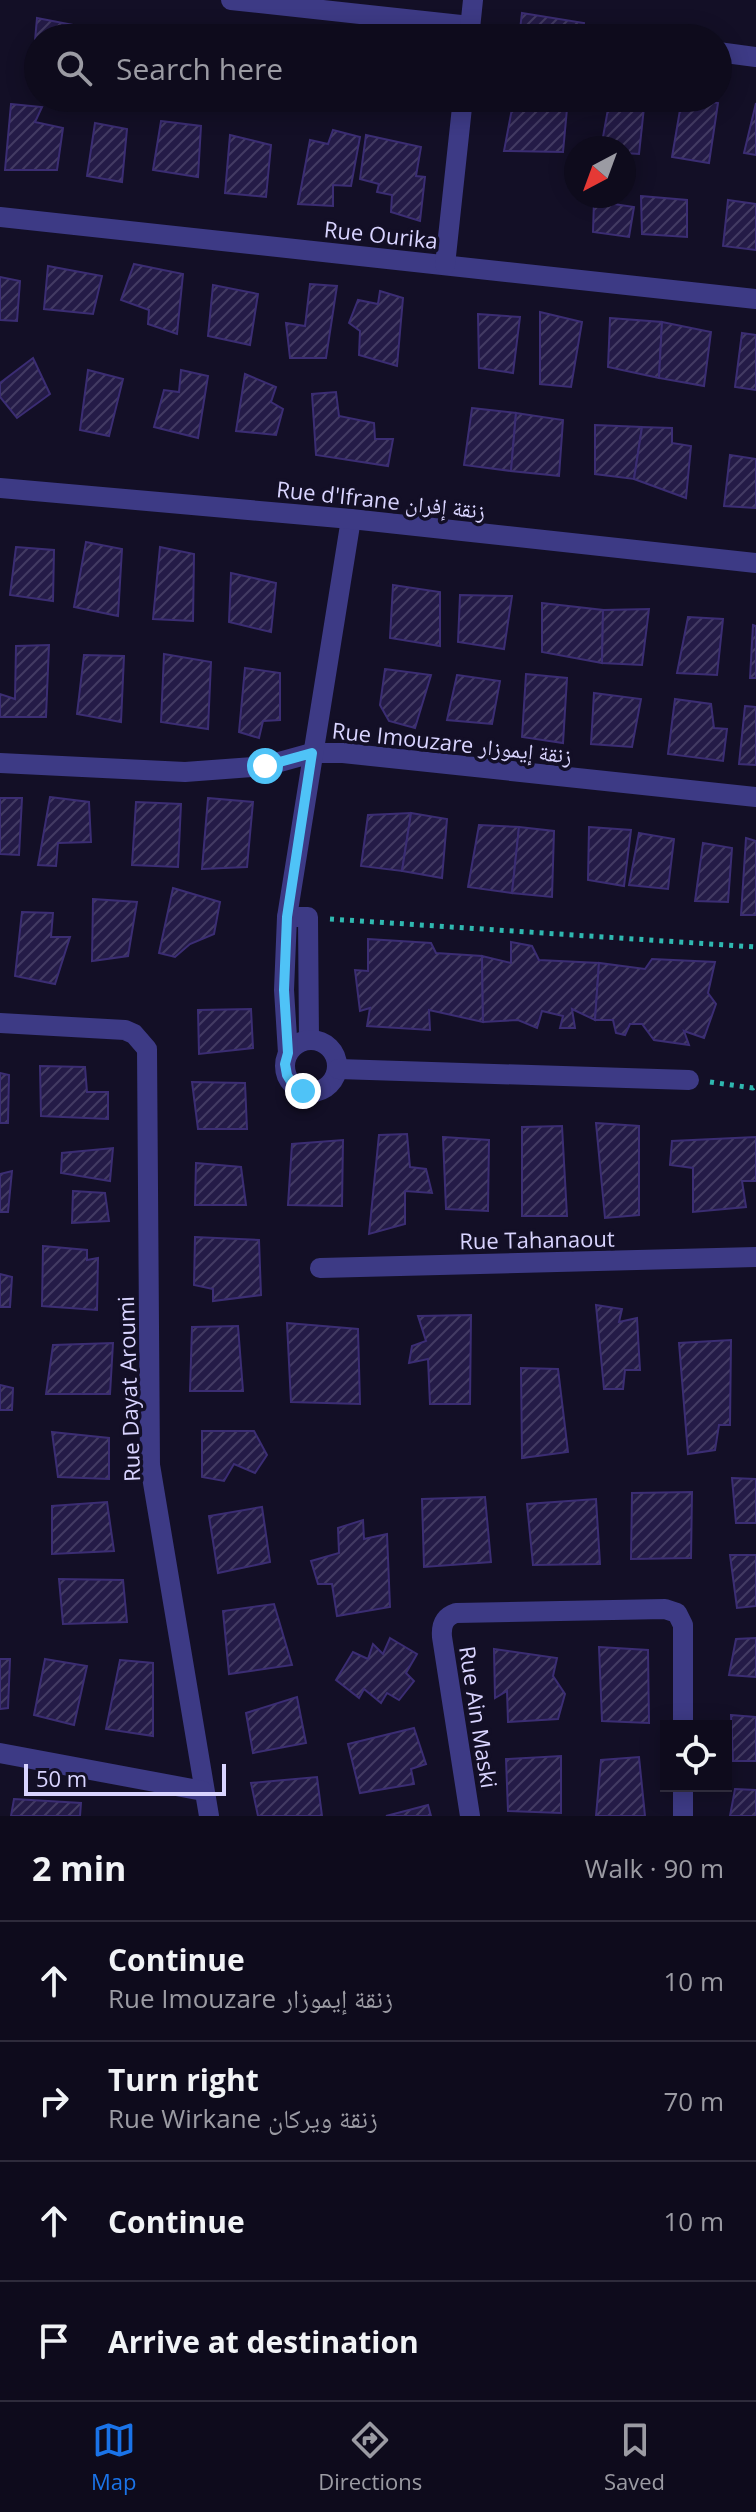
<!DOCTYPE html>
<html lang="en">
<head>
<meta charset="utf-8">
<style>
  :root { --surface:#0e0b1c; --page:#171425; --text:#f1f3f6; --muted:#9b9ba3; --line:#2e2b3b; --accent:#1a73e8 }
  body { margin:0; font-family:"Open Sans","Noto Naskh Arabic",sans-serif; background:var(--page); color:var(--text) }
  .controls { position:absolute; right:24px; bottom:24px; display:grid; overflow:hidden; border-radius:0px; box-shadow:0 4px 20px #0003 }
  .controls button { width:72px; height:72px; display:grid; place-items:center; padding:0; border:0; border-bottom:2px solid var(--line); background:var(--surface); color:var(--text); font:40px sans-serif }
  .compass { position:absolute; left:564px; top:136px; width:72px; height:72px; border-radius:50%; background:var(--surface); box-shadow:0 4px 20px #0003; rotate:221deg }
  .scale { position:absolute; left:24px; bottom:20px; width:202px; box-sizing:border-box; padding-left:8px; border:4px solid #d9d4ff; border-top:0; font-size:22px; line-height:28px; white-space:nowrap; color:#d9d4ff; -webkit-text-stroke:6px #130f26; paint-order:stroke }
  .stop { position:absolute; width:24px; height:24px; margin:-18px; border:6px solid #4fc3f7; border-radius:50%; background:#fff }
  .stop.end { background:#4fc3f7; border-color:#fff; box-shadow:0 2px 8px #0008 }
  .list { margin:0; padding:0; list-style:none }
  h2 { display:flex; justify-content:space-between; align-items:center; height:104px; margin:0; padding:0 32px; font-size:34px }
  h2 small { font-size:26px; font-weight:400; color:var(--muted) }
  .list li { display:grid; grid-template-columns:52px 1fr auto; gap:24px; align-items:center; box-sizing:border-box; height:120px; padding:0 32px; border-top:2px solid var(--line) }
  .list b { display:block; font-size:30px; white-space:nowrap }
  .list p { margin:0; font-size:26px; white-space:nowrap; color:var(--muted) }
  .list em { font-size:26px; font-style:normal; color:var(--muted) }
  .icon { flex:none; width:44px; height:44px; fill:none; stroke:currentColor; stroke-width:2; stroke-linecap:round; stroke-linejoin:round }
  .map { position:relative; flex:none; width:756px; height:1816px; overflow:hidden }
  .search { position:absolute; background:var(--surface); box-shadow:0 4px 20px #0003; left:24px; right:24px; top:24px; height:88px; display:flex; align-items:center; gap:20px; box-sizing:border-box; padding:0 28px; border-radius:44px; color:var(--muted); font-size:30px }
  .sheet { height:584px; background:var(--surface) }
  nav { display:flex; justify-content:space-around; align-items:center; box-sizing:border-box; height:112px; border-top:2px solid var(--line); background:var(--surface); font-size:22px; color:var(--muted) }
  nav a { display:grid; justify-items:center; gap:4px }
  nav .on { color:var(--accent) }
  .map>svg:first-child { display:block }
  .building { fill:url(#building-hatch); stroke:#3b2d73; stroke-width:2 }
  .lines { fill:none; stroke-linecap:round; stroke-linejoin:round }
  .path { stroke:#2fb8b0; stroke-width:5; stroke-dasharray:4 6; stroke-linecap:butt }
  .minor { stroke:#3d3a85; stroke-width:20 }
  .tertiary { stroke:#3d3a85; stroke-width:20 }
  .route { stroke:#4fc3f7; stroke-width:10 }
  .labels { text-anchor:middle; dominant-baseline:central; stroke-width:7; stroke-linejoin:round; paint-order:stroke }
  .street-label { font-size:22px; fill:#d9d4ff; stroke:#130f26 }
</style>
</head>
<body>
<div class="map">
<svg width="756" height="1816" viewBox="0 0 756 1816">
  <defs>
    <pattern id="building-hatch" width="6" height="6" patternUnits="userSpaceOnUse" patternTransform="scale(2)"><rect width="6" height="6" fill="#241b47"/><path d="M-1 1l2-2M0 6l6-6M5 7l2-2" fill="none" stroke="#433b63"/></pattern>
  </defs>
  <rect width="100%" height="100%" fill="#130f26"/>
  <g class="building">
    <polygon points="522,13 584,23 582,38 519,38"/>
    <polygon points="37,18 89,28 88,38 38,38 38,75 32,75"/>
    <polygon points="111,27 155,33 155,38 110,38"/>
    <polygon points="303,98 336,98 335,102"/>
    <polygon points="368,98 419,98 419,111 367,106"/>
    <polygon points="514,98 568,98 563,152 504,151"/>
    <polygon points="610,98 645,98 639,154 624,153 624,148 601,148"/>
    <polygon points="682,98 718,103 709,163 672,157"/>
    <polygon points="756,103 756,155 744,153"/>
    <polygon points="11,104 42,107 35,122 63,128 57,170 5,170"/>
    <polygon points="161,121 201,126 198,177 153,170"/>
    <polygon points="95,123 127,129 122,182 87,176"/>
    <polygon points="333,130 360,137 351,186 333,185 333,206 298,204 310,140 328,144"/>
    <polygon points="230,135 271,145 266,197 225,193"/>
    <polygon points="366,135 421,147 416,176 425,177 420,221 391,212 392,195 377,192 379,184 360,179"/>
    <polygon points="641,196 687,200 687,237 642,234"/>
    <polygon points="728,200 756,204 756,250 723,246"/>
    <polygon points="594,201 634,207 629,237 593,232"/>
    <polygon points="134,264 183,274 177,334 148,324 149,310 121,300"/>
    <polygon points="48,266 102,276 93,314 44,309"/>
    <polygon points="0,277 20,281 17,321 0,320"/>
    <polygon points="310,284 337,286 326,358 290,358 286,323 305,326"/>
    <polygon points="213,285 258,294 250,345 208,336"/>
    <polygon points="380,291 403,298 397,366 359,355 360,331 349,323 358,300 378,304"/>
    <polygon points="540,312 582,322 571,387 540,384"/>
    <polygon points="478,314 520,317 513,373 479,368"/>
    <polygon points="610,318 662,322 659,378 608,367"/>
    <polygon points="662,322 711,332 704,386 659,378"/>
    <polygon points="742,333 756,335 756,390 735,387"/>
    <polygon points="33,358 50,394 17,418 0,397 0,383"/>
    <polygon points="88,370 123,379 109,436 80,430"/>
    <polygon points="181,370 208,376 198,438 154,427 164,390 179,392"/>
    <polygon points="245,374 276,387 271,402 283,409 276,435 236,431"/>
    <polygon points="336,392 339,416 374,423 375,439 393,439 388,466 316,455 312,394"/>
    <polygon points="472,408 516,413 511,471 464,465"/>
    <polygon points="516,413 563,420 559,476 511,471"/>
    <polygon points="595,425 642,427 634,479 595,474"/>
    <polygon points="642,427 672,428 672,443 691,446 686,498 634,479"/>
    <polygon points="730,455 756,459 756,508 724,506"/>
    <polygon points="86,542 122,549 118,616 74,607"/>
    <polygon points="16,547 54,550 53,601 10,595"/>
    <polygon points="160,547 194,554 193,621 153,619"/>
    <polygon points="231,573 276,583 271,632 229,622"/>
    <polygon points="393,585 440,592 440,646 390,638"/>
    <polygon points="460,595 512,596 504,649 458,642"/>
    <polygon points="542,603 603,610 602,663 542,652"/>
    <polygon points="649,609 642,665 602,663 603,610"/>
    <polygon points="688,617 723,619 717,675 677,673"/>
    <polygon points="753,625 756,626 756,678 750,678"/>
    <polygon points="49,645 46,717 0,717 0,694 15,699 16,646"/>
    <polygon points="164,654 211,662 208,729 161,722"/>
    <polygon points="84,655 124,656 121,722 77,714"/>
    <polygon points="245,668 280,673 280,720 263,721 259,738 239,732"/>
    <polygon points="385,669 431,675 415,728 389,721 380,705"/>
    <polygon points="526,674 567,678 563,743 522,737"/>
    <polygon points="457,675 500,681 492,724 447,720"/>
    <polygon points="594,693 641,699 632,747 591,744"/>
    <polygon points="675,699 711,704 714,728 727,729 723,761 668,754"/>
    <polygon points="745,706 756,707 756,765 739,764"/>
    <polygon points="50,797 89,802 91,842 58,843 56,866 38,865"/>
    <polygon points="0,798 22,798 19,855 0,854"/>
    <polygon points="208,798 253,802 247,867 202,869"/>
    <polygon points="136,802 181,804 178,867 132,865"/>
    <polygon points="411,813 402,871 361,866 368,815"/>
    <polygon points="411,813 447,819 442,878 402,871"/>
    <polygon points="479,825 519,827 512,893 468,887"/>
    <polygon points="519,827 554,831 552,897 512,893"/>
    <polygon points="589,827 631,830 624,886 588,880"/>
    <polygon points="639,833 674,839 668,889 629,885"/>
    <polygon points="746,838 756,841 756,915 741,915"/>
    <polygon points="703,843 732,848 728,902 695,901"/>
    <polygon points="173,888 220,902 214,934 190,944 175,957 159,953"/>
    <polygon points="93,899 137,902 128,956 92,961"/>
    <polygon points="22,912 53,913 51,937 70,937 55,984 15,976"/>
    <polygon points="368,939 431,943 436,953 482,956 483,1022 429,1010 430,1030 367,1026 370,1008 360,1011 355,970 368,971"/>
    <polygon points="511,942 532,946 539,960 599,963 595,1020 572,1009 575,1028 560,1028 563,1016 542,1011 537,1028 518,1020 483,1022 482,956 511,963"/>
    <polygon points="652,959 715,962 708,993 716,1004 704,1038 684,1031 689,1045 654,1040 642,1024 630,1024 625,1035 616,1033 613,1020 595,1020 599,963 645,969"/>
    <polygon points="251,1009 253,1048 199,1054 198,1010"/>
    <polygon points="40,1066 85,1067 87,1092 108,1092 108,1119 41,1116"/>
    <polygon points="0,1073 9,1075 8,1123 0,1123"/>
    <polygon points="192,1082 245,1083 247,1129 198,1129"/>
    <polygon points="596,1123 639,1126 639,1215 605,1218"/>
    <polygon points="562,1126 567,1216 522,1216 522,1127"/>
    <polygon points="407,1134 410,1167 426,1169 432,1193 405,1191 405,1224 369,1234 379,1135"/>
    <polygon points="443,1137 489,1140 488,1211 446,1209"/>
    <polygon points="756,1137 756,1181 742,1181 746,1207 693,1212 693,1168 670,1165 672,1141"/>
    <polygon points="343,1140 342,1206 288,1205 292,1144"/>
    <polygon points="113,1148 110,1181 61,1173 62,1153"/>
    <polygon points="196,1163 241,1167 246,1205 195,1205"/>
    <polygon points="12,1171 8,1212 0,1212 0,1174"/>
    <polygon points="73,1191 105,1193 109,1221 72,1223"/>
    <polygon points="195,1237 259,1240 261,1295 213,1301 213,1289 194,1285"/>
    <polygon points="43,1246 87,1250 87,1260 98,1258 97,1310 42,1306"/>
    <polygon points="0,1274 12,1277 10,1307 0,1307"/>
    <polygon points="596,1305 622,1309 619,1322 637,1318 640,1370 625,1370 623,1389 604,1389"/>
    <polygon points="471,1315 470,1404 430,1404 428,1359 409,1363 412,1346 426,1341 418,1316"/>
    <polygon points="287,1323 358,1329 360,1404 291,1402"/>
    <polygon points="238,1326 243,1391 190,1391 192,1327"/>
    <polygon points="731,1340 730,1425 719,1425 715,1450 688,1454 679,1343"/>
    <polygon points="113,1343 110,1394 46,1394 53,1345"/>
    <polygon points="521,1368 558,1369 568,1452 522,1458"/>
    <polygon points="0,1385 13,1388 12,1410 0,1410"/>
    <polygon points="202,1431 254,1431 267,1455 255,1473 234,1464 224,1481 202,1477"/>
    <polygon points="52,1432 109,1438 109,1479 58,1477"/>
    <polygon points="732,1478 756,1479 756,1523 736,1523"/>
    <polygon points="692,1492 691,1558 631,1559 632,1493"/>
    <polygon points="485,1497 491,1562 424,1567 422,1499"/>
    <polygon points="596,1499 600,1564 533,1565 527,1504"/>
    <polygon points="107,1502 114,1551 52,1554 52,1506"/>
    <polygon points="262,1507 270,1562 218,1573 209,1516"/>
    <polygon points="363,1520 364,1539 387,1534 390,1607 337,1616 332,1584 318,1584 311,1561 339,1553 338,1528"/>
    <polygon points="730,1555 756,1555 756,1606 737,1608"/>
    <polygon points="59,1579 123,1580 127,1622 63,1624"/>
    <polygon points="274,1604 292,1665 229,1674 223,1611"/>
    <polygon points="390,1638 417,1654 406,1673 414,1681 399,1700 387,1693 381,1703 364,1689 359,1698 336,1680 353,1652 368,1659 373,1644 383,1654"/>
    <polygon points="756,1638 756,1677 729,1675 736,1639"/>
    <polygon points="599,1647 648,1650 649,1723 602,1721"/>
    <polygon points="494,1649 557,1658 553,1676 565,1694 558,1719 508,1722 507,1691 495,1698"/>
    <polygon points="0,1659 10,1659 8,1708 0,1709"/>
    <polygon points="45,1659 87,1666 74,1725 34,1715"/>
    <polygon points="120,1660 153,1663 153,1736 106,1729"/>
    <polygon points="297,1697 306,1743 253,1753 246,1713"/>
    <polygon points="731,1715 756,1717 756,1761 733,1761"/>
    <polygon points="414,1728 426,1764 411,1769 414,1784 360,1793 348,1744"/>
    <polygon points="561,1756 561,1813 508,1811 506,1759"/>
    <polygon points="639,1757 645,1816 596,1816 601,1760"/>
    <polygon points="317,1777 322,1816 258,1816 251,1783"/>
    <polygon points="735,1789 756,1790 756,1816 730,1816"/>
    <polygon points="14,1799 81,1803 80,1816 11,1816"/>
    <polygon points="428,1805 431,1816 386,1816"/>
  </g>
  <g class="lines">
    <g class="path">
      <polyline points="330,919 756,947"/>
      <polyline points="710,1082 753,1088 756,1085"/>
    </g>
    <g class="minor">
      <polyline points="231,0 470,26"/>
      <polyline points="469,38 473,0"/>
      <polyline points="718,52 756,57"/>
      <polyline points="0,217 756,299"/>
      <polyline points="445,265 463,98"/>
      <polyline points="0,763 185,772 265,766 312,753 343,753 756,797"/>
      <polyline points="287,917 308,917 309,1040"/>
      <polyline points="0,1023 125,1030 134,1034 147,1049 150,1465 209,1816"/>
      <circle cx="311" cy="1066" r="26"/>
      <polyline points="288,1053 284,990 287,917 351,519"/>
      <polyline points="338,1069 689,1080"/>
      <polyline points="320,1268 756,1257"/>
      <polyline points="0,1753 203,1791"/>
      <path d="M470,1816L442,1637C441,1625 444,1617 456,1613L665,1609L677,1613L683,1625V1726"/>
      <polyline points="683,1816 683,1786"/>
    </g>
    <polyline class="tertiary" points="0,488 351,519 756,563"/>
  </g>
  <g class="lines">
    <polyline class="route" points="265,766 312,753 287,917 284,990 288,1053 285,1064 287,1075 293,1085 303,1091"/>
  </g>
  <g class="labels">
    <g class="street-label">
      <text transform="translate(381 234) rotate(6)">Rue Ourika</text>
      <text transform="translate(381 499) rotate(6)">Rue d'Ifrane زنقة إفران</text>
      <text transform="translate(452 742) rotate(6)">Rue Imouzare زنقة إيموزار</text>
      <text transform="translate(537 1239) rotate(-1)">Rue Tahanaout</text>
      <text transform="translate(128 1389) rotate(-92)">Rue Dayat Aroumi</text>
      <text transform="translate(479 1717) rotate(81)">Rue Ain Maski</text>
    </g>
  </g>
</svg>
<div class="controls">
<button><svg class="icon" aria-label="locate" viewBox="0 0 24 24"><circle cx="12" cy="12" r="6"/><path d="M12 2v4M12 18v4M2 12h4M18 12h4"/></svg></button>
</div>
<svg class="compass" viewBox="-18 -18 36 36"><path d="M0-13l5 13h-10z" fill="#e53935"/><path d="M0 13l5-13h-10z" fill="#9b9ba3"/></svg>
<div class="scale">50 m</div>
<div class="stop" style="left:265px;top:766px"></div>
<div class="stop end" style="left:303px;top:1091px"></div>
<div class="search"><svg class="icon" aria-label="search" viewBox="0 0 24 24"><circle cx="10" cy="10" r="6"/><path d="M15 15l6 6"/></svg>Search here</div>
</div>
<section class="sheet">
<h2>2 min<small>Walk · 90 m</small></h2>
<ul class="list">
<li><svg class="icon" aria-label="ahead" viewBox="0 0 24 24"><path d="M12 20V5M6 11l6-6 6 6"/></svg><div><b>Continue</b><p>Rue Imouzare زنقة إيموزار</p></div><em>10 m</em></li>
<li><svg class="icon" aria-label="right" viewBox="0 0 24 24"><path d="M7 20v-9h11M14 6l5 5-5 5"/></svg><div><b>Turn right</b><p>Rue Wirkane زنقة ويركان</p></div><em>70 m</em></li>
<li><svg class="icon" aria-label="ahead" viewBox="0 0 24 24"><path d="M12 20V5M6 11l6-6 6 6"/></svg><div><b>Continue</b></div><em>10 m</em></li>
<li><svg class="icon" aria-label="arrive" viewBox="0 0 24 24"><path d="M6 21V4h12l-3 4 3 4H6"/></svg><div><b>Arrive at destination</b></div></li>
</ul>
</section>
<nav>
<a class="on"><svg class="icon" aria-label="map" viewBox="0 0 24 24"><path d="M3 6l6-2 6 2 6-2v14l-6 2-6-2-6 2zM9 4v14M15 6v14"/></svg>Map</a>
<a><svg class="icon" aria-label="directions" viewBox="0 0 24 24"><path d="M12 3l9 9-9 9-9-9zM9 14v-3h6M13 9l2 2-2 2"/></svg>Directions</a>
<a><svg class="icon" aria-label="saved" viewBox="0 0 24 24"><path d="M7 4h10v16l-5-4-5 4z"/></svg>Saved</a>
</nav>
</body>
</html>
